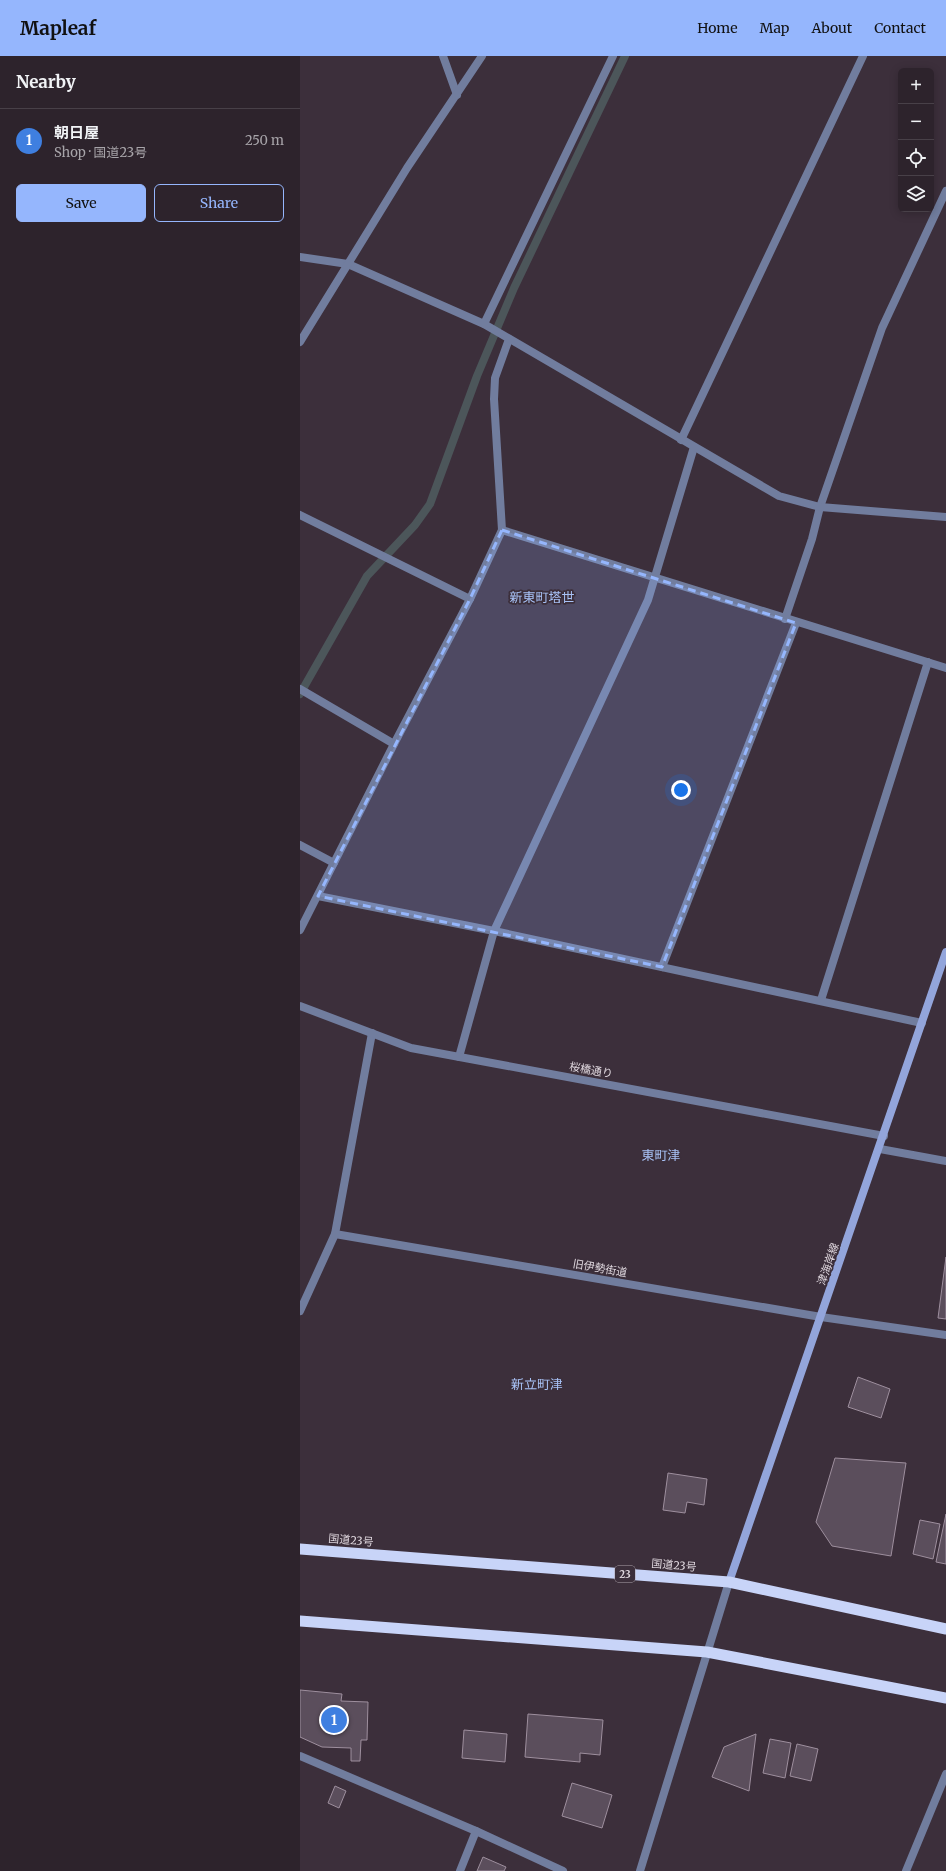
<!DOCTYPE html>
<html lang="en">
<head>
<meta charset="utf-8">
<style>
  :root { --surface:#2d232c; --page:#392f38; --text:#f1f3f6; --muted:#a7a4a9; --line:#484048; --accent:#95b6fd }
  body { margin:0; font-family:Merriweather,"Noto Sans JP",serif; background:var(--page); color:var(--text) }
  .controls { position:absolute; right:12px; top:12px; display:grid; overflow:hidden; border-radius:6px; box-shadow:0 2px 10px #0003 }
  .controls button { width:36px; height:36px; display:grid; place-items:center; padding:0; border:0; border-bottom:1px solid var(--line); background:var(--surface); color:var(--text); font:20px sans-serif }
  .you { position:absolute; left:381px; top:734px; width:14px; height:14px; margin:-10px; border:3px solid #fff; border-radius:50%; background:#1a73e8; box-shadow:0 0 0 6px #1a73e833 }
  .badge { display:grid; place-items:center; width:26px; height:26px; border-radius:50%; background:var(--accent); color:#fff; font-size:13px; font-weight:700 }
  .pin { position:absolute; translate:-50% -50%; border:2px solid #fff; box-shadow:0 1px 4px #0006 }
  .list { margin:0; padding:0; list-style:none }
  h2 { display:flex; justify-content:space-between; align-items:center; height:52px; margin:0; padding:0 16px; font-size:17px }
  h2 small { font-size:13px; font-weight:400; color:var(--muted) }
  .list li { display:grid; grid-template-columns:26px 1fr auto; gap:12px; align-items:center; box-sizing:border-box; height:64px; padding:0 16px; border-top:1px solid var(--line) }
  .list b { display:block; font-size:15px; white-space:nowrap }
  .list p { margin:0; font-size:13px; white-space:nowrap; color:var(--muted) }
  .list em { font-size:13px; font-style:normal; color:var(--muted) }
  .actions { display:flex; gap:8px; padding:12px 16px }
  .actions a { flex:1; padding:9px 0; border:1px solid var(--accent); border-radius:6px; text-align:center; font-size:14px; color:var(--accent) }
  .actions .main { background:var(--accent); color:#111 }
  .icon { flex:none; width:22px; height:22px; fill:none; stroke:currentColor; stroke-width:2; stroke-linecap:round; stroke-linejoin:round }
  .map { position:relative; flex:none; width:646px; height:1815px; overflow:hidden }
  header { display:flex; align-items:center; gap:24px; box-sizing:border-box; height:56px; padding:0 20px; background:var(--accent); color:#111 }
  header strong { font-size:19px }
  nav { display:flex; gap:22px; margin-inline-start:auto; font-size:14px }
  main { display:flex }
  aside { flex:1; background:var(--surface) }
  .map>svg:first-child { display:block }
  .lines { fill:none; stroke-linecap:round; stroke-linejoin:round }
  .stream { stroke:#4c565a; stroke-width:8 }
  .building { fill:#5b4e5c; stroke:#9e8f9e }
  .service { stroke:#717d9e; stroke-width:8 }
  .minor { stroke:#717d9e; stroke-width:8 }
  .tertiary { stroke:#717d9e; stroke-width:8 }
  .secondary { stroke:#93a5db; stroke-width:8 }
  .trunk { stroke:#c8d4f8; stroke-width:11 }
  .marked { fill:#95b6fd; fill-opacity:0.2; stroke:#95b6fd; stroke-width:3; stroke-dasharray:8 5; stroke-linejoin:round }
  .labels { text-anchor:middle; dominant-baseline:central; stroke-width:3.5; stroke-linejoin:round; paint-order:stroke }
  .shield { fill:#3c2f3b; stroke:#aea5ad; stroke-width:1 }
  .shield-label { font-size:10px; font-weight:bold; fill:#dfd7de }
  .street-label { font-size:11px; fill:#dfd7de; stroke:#3c2f3b }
  .quarter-label { font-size:13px; fill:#a8c2f6; stroke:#3c2f3b }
</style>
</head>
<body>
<header>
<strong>Mapleaf</strong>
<nav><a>Home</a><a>Map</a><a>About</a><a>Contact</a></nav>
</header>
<main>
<aside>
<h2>Nearby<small></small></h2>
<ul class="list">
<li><span class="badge" style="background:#3f7fe0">1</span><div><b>朝日屋</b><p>Shop · 国道23号</p></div><em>250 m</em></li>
</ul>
<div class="actions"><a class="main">Save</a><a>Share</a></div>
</aside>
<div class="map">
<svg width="646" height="1815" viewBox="0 0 646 1815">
  <rect width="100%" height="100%" fill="#3c2f3b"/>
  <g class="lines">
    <polyline class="stream" points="0,638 67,520 115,469 130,448 177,320 214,232 325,0"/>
  </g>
  <g class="building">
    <polygon points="646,1201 646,1263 638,1262"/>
    <polygon points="558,1321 590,1333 581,1362 548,1351"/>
    <polygon points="535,1402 606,1407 591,1500 532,1490 516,1466"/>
    <polygon points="368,1417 407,1423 404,1449 387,1446 385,1457 363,1454"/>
    <polygon points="646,1458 646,1508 636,1506"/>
    <polygon points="620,1464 640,1468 633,1503 613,1498"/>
    <polygon points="0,1634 42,1638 41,1645 68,1646 67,1684 61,1684 60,1705 51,1705 51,1692 22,1691 0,1681"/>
    <polygon points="228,1658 303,1664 300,1699 280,1697 280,1706 225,1701"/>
    <polygon points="164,1674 207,1678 205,1706 162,1702"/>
    <polygon points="456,1678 449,1735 412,1721 424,1691"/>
    <polygon points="470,1683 491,1687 485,1722 463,1717"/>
    <polygon points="497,1688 518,1693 511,1725 490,1720"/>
    <polygon points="272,1727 312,1739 302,1772 262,1760"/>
    <polygon points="35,1730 46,1735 39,1752 28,1747"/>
    <polygon points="183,1801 206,1811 204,1815 177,1815"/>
  </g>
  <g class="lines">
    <g class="service">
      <polyline points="0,459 170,543"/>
      <polyline points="0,633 94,688"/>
      <polyline points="0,789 34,807"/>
      <polyline points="521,944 628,606"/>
    </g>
    <g class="minor">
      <polyline points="143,0 157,39"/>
      <polyline points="184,268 313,0"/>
      <polyline points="381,384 563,0"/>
      <polyline points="202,474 646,612"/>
      <polyline points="485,563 512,483 520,451 582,272 646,135"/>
      <polyline points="18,840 194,875 622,967"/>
      <polyline points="0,874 94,688 170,543 202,474 194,343 195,322 209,283"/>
      <polyline points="362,911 496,567"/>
      <polyline points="159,1001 194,875 348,544 394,391"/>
      <polyline points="580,1093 646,1105"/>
      <polyline points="35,1178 521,1261 646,1279"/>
      <polyline points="0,1255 35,1178 72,977"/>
      <polyline points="0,1700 176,1775 263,1815"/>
      <polyline points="160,1815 176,1775"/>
      <polyline points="606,1815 646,1718"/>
    </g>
    <g class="tertiary">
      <polyline points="0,201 48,208 184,268 479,440 520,451 646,461"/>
      <polyline points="0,286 107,112 182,0"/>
      <polyline points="0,950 111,992 584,1080"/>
      <polyline points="340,1815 429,1526"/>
    </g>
    <polyline class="secondary" points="429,1526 646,896"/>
    <g class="trunk">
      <polyline points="0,1493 429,1526 646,1573"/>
      <polyline points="0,1565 407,1596 646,1642"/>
    </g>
  </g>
  <path class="marked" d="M202,474L496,567L362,911L18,840L170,543Z"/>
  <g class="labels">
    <rect class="shield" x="315" y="1510" width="20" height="16" rx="3"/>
    <g class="shield-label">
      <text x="325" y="1518">23</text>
    </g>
    <g class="street-label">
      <text transform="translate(291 1014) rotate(10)">桜橋通り</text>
      <text transform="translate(528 1208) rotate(-71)">津海岸線</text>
      <text transform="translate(300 1212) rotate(10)">旧伊勢街道</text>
      <text transform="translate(51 1484) rotate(5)">国道23号</text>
      <text transform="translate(374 1509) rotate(5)">国道23号</text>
    </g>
    <g class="quarter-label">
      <text x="242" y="541">新東町塔世</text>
      <text x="361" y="1099">東町津</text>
      <text x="237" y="1328">新立町津</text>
    </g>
  </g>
</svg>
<div class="controls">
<button>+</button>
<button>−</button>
<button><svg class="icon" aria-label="locate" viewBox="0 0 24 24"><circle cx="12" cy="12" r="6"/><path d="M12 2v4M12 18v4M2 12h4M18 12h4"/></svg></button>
<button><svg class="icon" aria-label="layers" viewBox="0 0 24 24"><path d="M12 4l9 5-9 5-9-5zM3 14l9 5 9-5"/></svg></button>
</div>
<div class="you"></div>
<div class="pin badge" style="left:34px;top:1664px;background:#3f7fe0">1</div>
</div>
</main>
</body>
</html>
